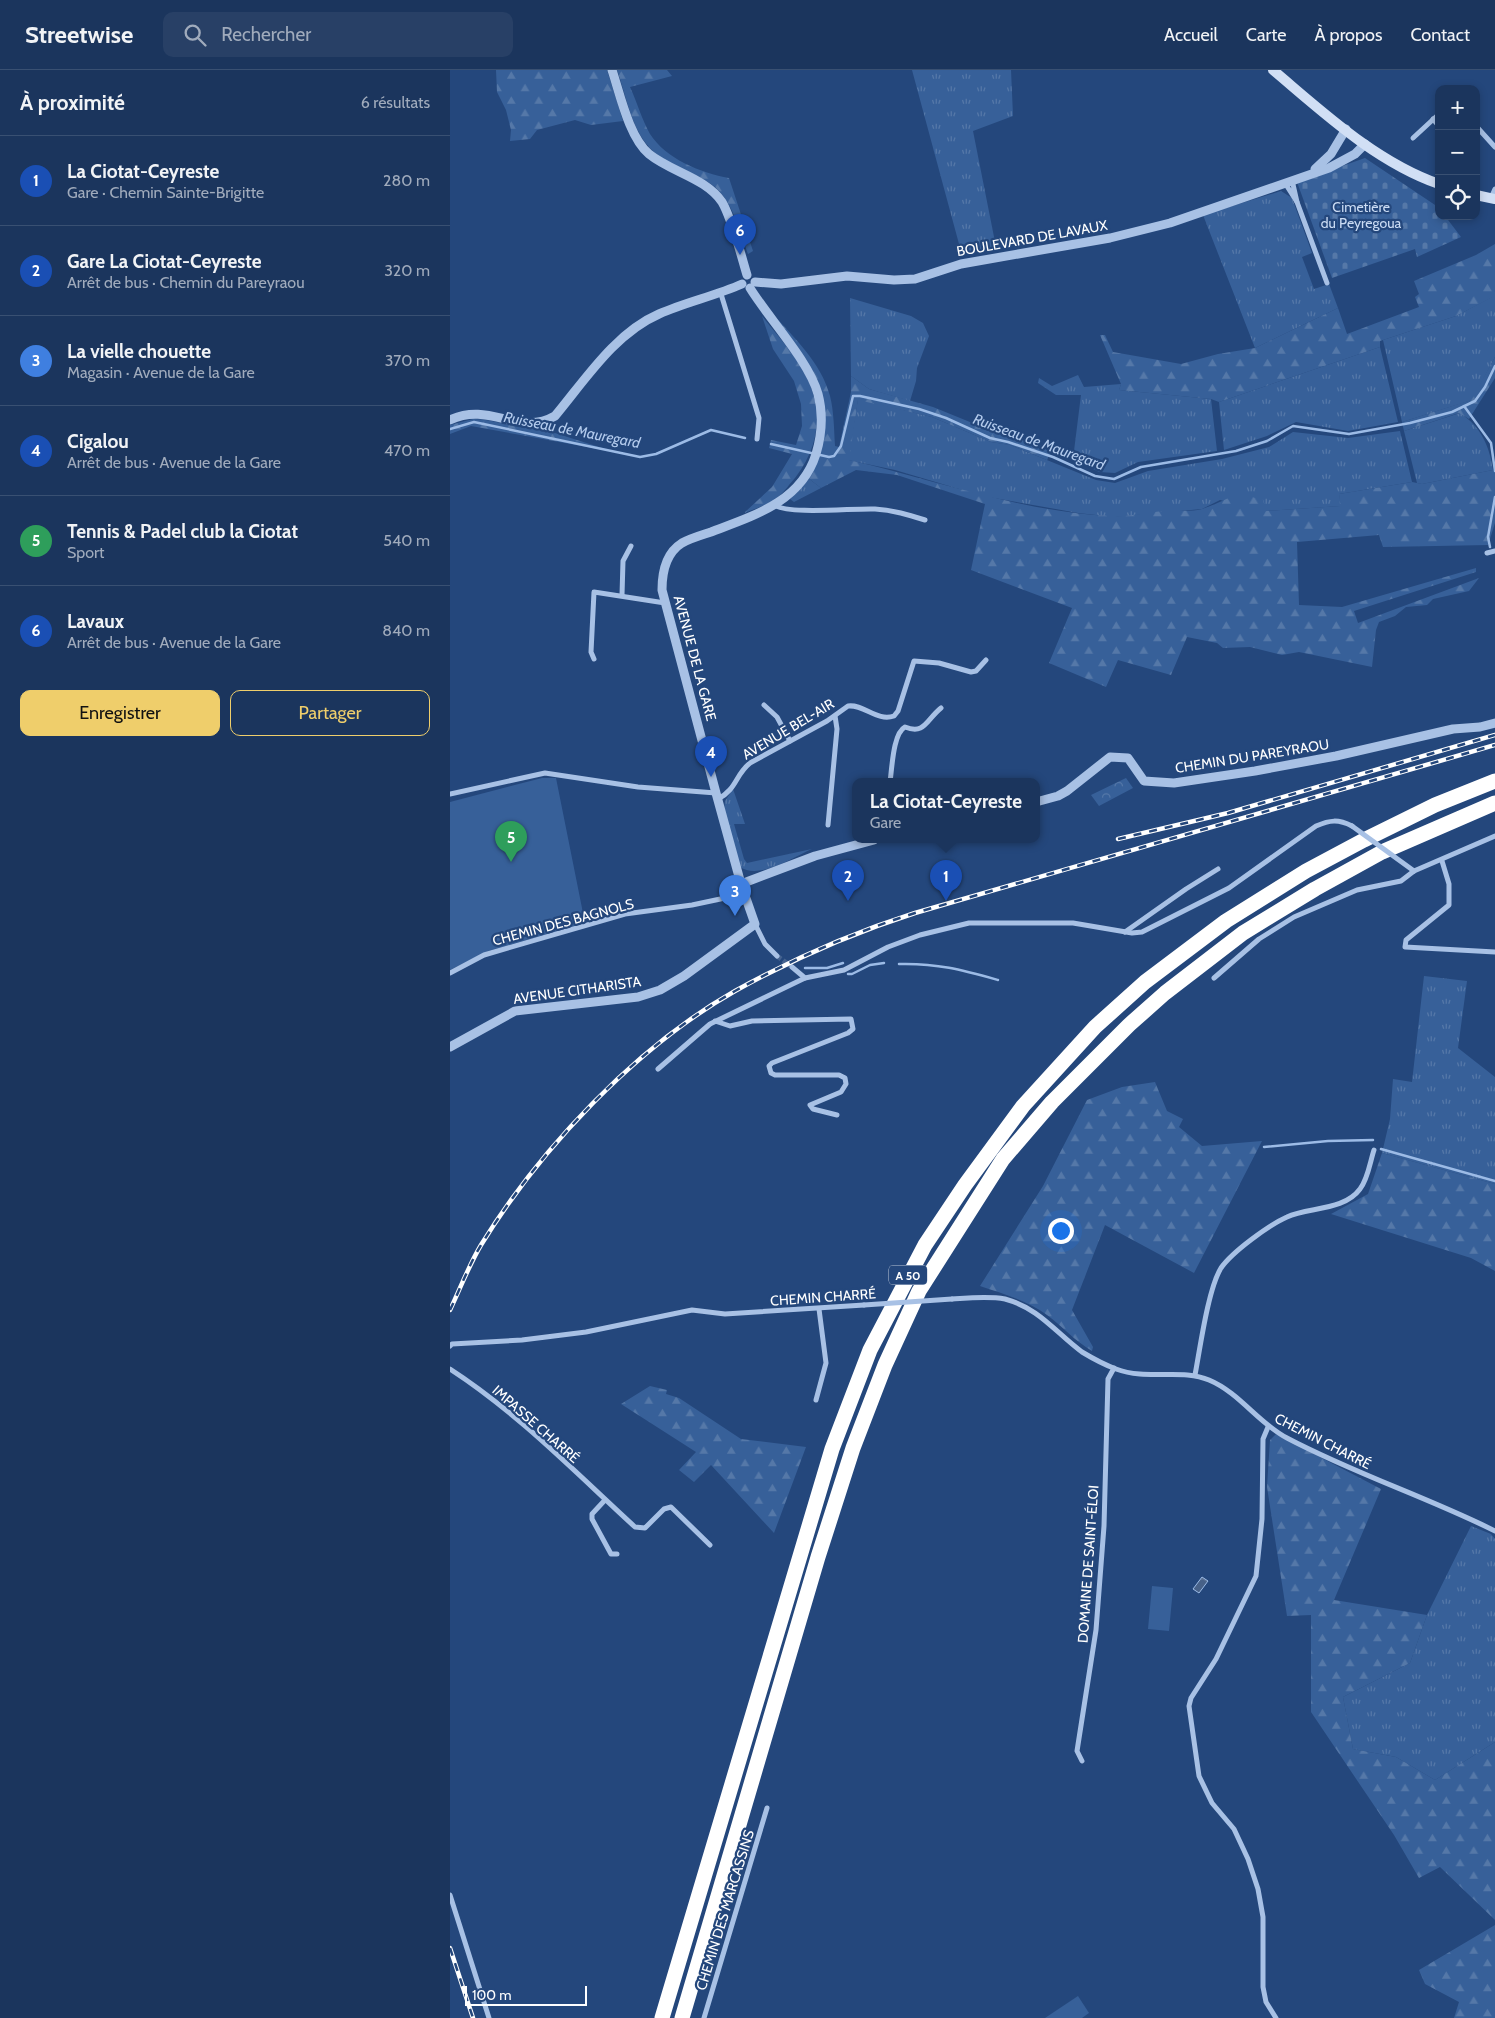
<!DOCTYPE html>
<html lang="fr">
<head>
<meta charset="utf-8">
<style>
  :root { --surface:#1b355d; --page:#284066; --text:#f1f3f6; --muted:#a0abbc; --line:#395072; --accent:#efce6b }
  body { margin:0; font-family:Cabin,sans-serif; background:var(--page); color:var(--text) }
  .controls { position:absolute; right:15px; top:15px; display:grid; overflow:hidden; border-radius:10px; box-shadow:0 2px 8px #0003 }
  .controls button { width:45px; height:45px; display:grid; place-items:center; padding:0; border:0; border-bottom:1px solid var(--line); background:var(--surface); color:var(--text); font:25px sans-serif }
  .scale { position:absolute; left:15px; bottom:12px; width:122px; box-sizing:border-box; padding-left:5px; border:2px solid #fff; border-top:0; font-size:14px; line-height:18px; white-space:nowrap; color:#fff; -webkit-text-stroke:4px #24477c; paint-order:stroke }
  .you { position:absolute; left:610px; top:1160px; width:18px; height:18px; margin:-12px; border:4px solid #fff; border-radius:50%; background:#1a73e8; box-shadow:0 0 0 8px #1a73e833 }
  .badge { display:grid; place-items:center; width:32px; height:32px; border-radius:50%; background:var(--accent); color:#fff; font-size:16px; font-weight:700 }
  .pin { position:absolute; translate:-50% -41px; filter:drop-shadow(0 1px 2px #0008) }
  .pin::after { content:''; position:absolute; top:26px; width:18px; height:15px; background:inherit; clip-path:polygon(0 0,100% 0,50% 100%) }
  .popup { position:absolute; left:402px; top:708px; width:188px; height:65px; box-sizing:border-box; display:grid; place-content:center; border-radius:10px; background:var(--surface); filter:drop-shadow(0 1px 4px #0005); font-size:16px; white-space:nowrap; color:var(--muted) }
  .popup b { font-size:19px; color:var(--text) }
  .popup::after { content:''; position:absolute; left:50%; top:100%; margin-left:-10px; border:10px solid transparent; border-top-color:var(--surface) }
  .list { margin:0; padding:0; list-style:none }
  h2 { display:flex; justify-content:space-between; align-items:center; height:65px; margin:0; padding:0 20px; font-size:21px }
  h2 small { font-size:16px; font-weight:400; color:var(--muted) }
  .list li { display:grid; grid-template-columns:32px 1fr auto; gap:15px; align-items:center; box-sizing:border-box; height:90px; padding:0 20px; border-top:1px solid var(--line) }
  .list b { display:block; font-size:19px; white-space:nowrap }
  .list p { margin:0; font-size:16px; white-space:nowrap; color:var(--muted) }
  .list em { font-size:16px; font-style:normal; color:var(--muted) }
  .actions { display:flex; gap:10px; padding:15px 20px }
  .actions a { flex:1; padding:11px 0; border:1px solid var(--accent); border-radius:10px; text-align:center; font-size:18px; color:var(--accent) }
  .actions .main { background:var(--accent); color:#111 }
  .icon { flex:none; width:28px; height:28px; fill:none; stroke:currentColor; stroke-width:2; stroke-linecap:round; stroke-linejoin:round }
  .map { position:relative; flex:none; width:1045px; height:1948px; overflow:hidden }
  header { display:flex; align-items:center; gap:30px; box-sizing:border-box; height:70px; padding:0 25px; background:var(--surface); border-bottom:1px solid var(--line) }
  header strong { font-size:24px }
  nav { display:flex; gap:28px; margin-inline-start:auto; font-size:18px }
  .search { width:350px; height:45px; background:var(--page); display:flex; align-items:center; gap:12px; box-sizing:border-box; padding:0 18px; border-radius:10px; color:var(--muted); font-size:19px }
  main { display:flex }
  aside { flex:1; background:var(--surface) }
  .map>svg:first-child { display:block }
  .grass { fill:url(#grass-tufts) }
  .forest { fill:url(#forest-firs) }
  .cemetery { fill:url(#cemetery-stones) }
  .park { fill:url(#park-crowns) }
  .pitch { fill:#376099 }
  .water { fill:url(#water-ripples); stroke:#9cbbe6 }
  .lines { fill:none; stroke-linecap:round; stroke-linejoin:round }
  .stream { stroke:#9cbbe6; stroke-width:2.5 }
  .minor-tunnel { stroke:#456390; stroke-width:5; stroke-dasharray:5 2.5; stroke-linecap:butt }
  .minor { stroke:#a8c1e5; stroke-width:5 }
  .tertiary { stroke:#a8c1e5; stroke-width:9 }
  .secondary { stroke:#d1dff5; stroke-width:10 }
  .motorway { stroke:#fff; stroke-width:15 }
  .rail-casing { stroke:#fff; stroke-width:4.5 }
  .rail { stroke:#24477c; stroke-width:2.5; stroke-dasharray:8; stroke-linecap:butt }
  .minor-bridge { stroke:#a8c1e5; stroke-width:5 }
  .labels { text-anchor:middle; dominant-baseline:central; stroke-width:4.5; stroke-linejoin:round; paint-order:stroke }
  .shield { fill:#24477c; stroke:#bdc8d8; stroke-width:1 }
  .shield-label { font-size:12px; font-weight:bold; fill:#fff }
  .park-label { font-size:14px; fill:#cbdcf4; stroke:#24477c }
  .street-label { font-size:14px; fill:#fff; stroke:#24477c }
  .water-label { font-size:15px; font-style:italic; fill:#b3cbed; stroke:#24477c }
</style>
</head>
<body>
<header>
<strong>Streetwise</strong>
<div class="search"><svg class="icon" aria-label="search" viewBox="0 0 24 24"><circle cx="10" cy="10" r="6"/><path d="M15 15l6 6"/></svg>Rechercher</div>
<nav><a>Accueil</a><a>Carte</a><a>À propos</a><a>Contact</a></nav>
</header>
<main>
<aside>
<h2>À proximité<small>6 résultats</small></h2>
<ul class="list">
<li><span class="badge" style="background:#1a4fb4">1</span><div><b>La Ciotat-Ceyreste</b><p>Gare · Chemin Sainte-Brigitte</p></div><em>280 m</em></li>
<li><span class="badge" style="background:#1a4fb4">2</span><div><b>Gare La Ciotat-Ceyreste</b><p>Arrêt de bus · Chemin du Pareyraou</p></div><em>320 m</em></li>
<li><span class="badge" style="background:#3f7fe0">3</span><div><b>La vielle chouette</b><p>Magasin · Avenue de la Gare</p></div><em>370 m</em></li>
<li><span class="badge" style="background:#1a4fb4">4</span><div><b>Cigalou</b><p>Arrêt de bus · Avenue de la Gare</p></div><em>470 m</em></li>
<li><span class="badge" style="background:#2e9e5b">5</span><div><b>Tennis &amp; Padel club la Ciotat</b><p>Sport</p></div><em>540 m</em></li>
<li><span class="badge" style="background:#1a4fb4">6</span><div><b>Lavaux</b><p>Arrêt de bus · Avenue de la Gare</p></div><em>840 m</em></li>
</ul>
<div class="actions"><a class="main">Enregistrer</a><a>Partager</a></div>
</aside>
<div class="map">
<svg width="1045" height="1948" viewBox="0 0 1045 1948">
  <defs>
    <pattern id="grass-tufts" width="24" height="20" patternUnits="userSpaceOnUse" patternTransform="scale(1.25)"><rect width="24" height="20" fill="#376099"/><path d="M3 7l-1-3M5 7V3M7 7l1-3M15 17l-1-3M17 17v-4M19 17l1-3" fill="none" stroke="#5578a8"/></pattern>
    <pattern id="forest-firs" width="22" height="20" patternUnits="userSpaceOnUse" patternTransform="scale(1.25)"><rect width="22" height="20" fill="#376099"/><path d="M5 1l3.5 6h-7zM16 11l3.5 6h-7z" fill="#5578a8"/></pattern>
    <pattern id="cemetery-stones" width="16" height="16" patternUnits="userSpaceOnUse" patternTransform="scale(1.25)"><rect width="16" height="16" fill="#376099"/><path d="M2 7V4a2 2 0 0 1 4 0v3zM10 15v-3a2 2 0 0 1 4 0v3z" fill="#5578a8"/></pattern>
    <pattern id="park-crowns" width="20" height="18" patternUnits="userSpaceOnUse" patternTransform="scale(1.25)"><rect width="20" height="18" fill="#376099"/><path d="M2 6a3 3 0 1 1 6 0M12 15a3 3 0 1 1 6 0" fill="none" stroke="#5578a8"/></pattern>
    <pattern id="water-ripples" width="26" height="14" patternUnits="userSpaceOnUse" patternTransform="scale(1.25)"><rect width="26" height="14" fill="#476188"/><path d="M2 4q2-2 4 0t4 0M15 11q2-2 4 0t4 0" fill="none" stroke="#63799a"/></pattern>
  </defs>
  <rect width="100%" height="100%" fill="#24477c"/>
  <g class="grass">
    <polygon points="462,0 561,0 563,46 523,61 546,177 512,185"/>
    <polygon points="831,121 842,128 862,183 852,187 864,219 879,214 888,238 805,278 753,145"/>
    <polygon points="1045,220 1045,287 1022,330 952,352 933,270 1006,246 1042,227"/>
    <polygon points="400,228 461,246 473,253 479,266 467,298 466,311 460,331 419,319 401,306"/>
    <polygon points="930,277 948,352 898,361 846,352 817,366 774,380 769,332"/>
    <polygon points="628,305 634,317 671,314 669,320 761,329 767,381 688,392 665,403 649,402 623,389 631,325 606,325 588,313 589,308 602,316"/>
    <polygon points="408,329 482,347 541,372 560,375 646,410 665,413 698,401 772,389 819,377 843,362 898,368 950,361 962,412 889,424 891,436 816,441 770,430 752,439 664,447 628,443 533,426 445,400 398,390"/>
    <path d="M1010,343C1031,357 1039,375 1043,400L972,414L967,413L954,361Z"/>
    <polygon points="358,408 371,418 344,432 340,429"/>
    <path d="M283,719L295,754H284L294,789L297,793L362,779C343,787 310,810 290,797L274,740L275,731Z"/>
    <polygon points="974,906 1017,911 1008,978 1045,1007 1045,1114 932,1083 940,1049 943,1009 962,1012"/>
    <polygon points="1021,1456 1041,1464 1045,1469 1045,1672 985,1710 946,1687 903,1679 893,1627 960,1593 977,1545"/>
  </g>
  <g class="forest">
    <polygon points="46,0 157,0 173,51 141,55 125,50 87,60 80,69 60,71 61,60 56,40 47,22"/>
    <path d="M167,0H217L222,6L180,17C187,32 192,50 200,64C216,89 251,103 279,108L303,181L298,184C290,162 282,128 261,114C241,100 217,97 199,77C181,57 176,25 167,0Z"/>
    <polygon points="1045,174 1045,220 1043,227 1006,246 930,271 930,277 769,332 761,329 669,320 671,314 650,265 655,265 663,282 731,294 768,284 805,278 888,238 897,264 969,237 965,227 969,224 964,211 1026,185"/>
    <path d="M322,243C344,268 371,292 380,326C384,342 384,360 385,376L389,377L401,322V306L419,319L483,337L542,361L602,379L597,390L560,375L541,372L482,347L408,330L399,390C486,410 571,442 662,446C679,447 697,442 715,441C726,440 741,442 752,439C781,430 780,420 813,430L816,441L890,436L889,424L962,412L972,414L1043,400L1045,402V453L1038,475L933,477L929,465L847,472L849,535L892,537L1026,498V502L904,541L908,553L1029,508L1019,521L983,529L977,535L956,537L945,546L929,552L926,560L922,597L849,582L832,585L800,577L773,578L767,573L737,567L721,605L668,590L656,617L599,593L622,538L521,500L535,434L447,405L406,400L371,418L358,408L368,390L374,367L372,330Z"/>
    <path d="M312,246C326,264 343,282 354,302C376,342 369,382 339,415C334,422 326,430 319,433C311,437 302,440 294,443L322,417L342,384L319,378L321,370L346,375L352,356L351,334L344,311L323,279Z"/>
    <polygon points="1045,287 1045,308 1019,349 1009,343 954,361 952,352 1021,330"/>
    <path d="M23,349C45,349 67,360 89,358L165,382L21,356L0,364V355Z"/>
    <path d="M705,1012L717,1041L733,1049L729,1057L752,1076L812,1071L744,1203L655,1155L622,1240L643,1277L642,1281C625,1271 613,1257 597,1245C577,1230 553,1224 530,1216L593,1116L637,1030L672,1017Z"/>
    <polygon points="932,1083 1045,1114 1045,1201 1021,1188 881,1144 918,1124"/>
    <polygon points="200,1316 217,1320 216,1324 229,1328 291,1369 356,1377 324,1463 261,1395 244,1412 229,1400 246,1382 171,1334"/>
    <polygon points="826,1364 931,1419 884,1530 977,1545 960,1593 893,1627 903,1679 946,1687 985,1710 1045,1672 1045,1850 990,1797 969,1808 944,1765 861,1642 861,1545 837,1546 817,1417 820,1370"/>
    <polygon points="1045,1855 1045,1948 1004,1948 1009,1932 975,1914 969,1900"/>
  </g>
  <polygon class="cemetery" points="915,88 988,137 989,146 995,146 1011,167 967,187 965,179 882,208 847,112"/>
  <polygon class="park" points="676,708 683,718 649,736 641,725"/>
  <g class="pitch">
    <polygon points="92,708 106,708 135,853 38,881 0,900 0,732"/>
    <polygon points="702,1516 723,1518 719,1561 698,1559"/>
    <polygon points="628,1926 639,1943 632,1948 595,1948"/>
  </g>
  <polygon class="water" points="752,1507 758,1511 749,1523 743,1519"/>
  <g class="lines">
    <g class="stream">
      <polyline points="1014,336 1041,373 1045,401"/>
      <polyline points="0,359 24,352 190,387 206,384 261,360 295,368"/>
      <polyline points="321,374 379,387 384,386 391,376 403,326 410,326 469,339 496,348 540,368 558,372 603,387 645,406 664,409 691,397 786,381 817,371 843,356 899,364 960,353 1002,342 1025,331 1035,317 1045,296"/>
      <polyline points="1040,477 1038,467 1045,427"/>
      <path d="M449,894C487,893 512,900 548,910"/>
      <polyline points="355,898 377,898 393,893"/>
      <polyline points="398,904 402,904 420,895 434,893"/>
      <polyline points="814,1077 878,1071 923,1070"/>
      <polyline points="931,1079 1045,1111"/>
    </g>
    <polyline class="minor-tunnel" points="327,886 342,897"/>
    <g class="minor">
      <polyline points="983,49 989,56"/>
      <polyline points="1026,56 1045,77"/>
      <polyline points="963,68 989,44"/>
      <polyline points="835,113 847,132 842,110"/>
      <polyline points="1041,128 1045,119"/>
      <polyline points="847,132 877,213"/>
      <polyline points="271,224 309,348 307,369"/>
      <path d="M324,435C340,445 403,438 425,439C443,440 459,445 475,450"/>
      <polyline points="1037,483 1045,481"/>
      <polyline points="172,525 173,491 181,476"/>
      <polyline points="144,589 141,582 144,522 215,533"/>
      <polyline points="314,635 327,647 340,671"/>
      <path d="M440,712C442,699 443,663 455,657C475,665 476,650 491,638"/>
      <polyline points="0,724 95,703 188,717 266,723"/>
      <path d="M268,729C287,719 285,705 300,693L377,651L398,636C414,634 427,652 444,646L448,641L464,591L489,593L521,602L526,601L536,590"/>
      <polyline points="378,755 387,659 385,646"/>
      <polyline points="992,791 999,814 999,835 956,870 955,877 1045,882"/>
      <polyline points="305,854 315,874 327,886"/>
      <polyline points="675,862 736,819 768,799"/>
      <path d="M342,897L355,908L394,900L438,877L470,865L519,853H623L682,863L692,862L779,818L866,756C880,750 888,749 902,756"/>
      <polyline points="0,903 34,885 175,844 242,835 294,824"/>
      <polyline points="764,908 809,869 844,847 907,820 951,811 964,801 1045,766"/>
      <polyline points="265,951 280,956 302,951 401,949 403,959 398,963 322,993 319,996 321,1003 325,1005 389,1005 395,1008 396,1014 391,1022 360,1035 363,1039 387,1045"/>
      <polyline points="208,999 260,954 355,908"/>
      <path d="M502,1229C519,1228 538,1226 555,1229C589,1238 606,1263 632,1282C642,1288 655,1295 666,1299C697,1311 732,1298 759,1310C790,1323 808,1353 837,1368C905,1404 977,1427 1045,1461"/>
      <polyline points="0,1276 2,1274 72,1270 136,1262 242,1240 275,1244 414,1235"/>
      <path d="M0,1299C68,1343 126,1403 185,1457L195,1458L214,1439L221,1437L260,1475"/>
      <path d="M745,1305C750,1279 758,1219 771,1198C782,1182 819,1155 837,1147C858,1137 894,1141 910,1119C918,1109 920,1092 924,1080"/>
      <polyline points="366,1330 376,1293 369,1239"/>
      <polyline points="818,1357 813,1369 812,1449 806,1506 766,1589 741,1628 739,1636 749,1706 762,1733 784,1759 798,1789 808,1819 813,1847 813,1917 816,1932 826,1948"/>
      <polyline points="155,1430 142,1444 142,1449 161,1484 167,1484"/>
      <polyline points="632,1691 627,1681 646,1560 654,1456 658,1309 664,1298"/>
      <polyline points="0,1825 39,1948"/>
      <polyline points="254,1948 317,1738"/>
    </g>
    <g class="tertiary">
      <path d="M162,0C170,24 179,67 199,84C221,102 256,108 272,132C282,149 291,185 297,205"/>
      <polyline points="865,99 881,84 896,59"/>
      <polyline points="305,212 331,214 397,206 444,210 465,209 511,194 660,168 720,153 879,98 905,84 915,74"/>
      <path d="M0,350C40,331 69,367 105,346C135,310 165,263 209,244C236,232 265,226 292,214"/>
      <polyline points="586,732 608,726 617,721 660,687 678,688 694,711 724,713 805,701 886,686 1003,659 1030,657 1045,653"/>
      <polyline points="291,814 365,786 424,770"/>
      <path d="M0,977L65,941L188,927L210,920L234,906L305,854L291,814L266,723L212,520C212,503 216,483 232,473C241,468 252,465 261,462C303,446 351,432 366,384C372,364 373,343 368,324C359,291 319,249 300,218"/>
    </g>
    <g class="secondary">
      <path d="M823,0C874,43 926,92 989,114"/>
      <polyline points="1026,125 1045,129"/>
    </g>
    <g class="motorway">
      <polyline points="212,1948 382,1379 420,1280 475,1175 515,1115 573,1036 645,957 695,912 776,851 856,801 914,770 985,735 1045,711"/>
      <polyline points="232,1948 368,1487 403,1378 435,1295 469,1221 553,1089 602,1032 679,955 715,923 793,863 865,819 932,782 1045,733"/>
    </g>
    <g class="rail-casing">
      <g id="rail">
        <polyline points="668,769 778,743 1045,665"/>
        <path d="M0,1240C10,1219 19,1195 31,1175C90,1079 186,977 285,921C343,889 402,863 465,843L1045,675"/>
        <polyline points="0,1878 23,1948"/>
      </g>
    </g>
    <use href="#rail" class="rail"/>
    <g class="minor-bridge">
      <polyline points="902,756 964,801"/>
      <polyline points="414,1235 502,1229"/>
    </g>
  </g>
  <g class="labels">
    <rect class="shield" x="439" y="1195.5" width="38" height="19" rx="4"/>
    <g class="shield-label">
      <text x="458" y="1205">A 50</text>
    </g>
    <g class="park-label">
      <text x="911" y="137">Cimetière<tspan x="911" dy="16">du Peyregoua</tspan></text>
    </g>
    <g class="street-label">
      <text transform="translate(582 168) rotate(-10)">BOULEVARD DE LAVAUX</text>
      <text transform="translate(245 588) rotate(75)">AVENUE DE LA GARE</text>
      <text transform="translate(338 659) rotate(-31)">AVENUE BEL-AIR</text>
      <text transform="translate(802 686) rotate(-9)">CHEMIN DU PAREYRAOU</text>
      <text transform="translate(113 852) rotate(-15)">CHEMIN DES BAGNOLS</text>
      <text transform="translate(127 920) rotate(-8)">AVENUE CITHARISTA</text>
      <text transform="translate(373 1227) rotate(-4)">CHEMIN CHARRÉ</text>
      <text transform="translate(86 1354) rotate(41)">IMPASSE CHARRÉ</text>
      <text transform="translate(873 1371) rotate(27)">CHEMIN CHARRÉ</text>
      <text transform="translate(638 1494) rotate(-86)">DOMAINE DE SAINT-ÉLOI</text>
      <text transform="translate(275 1840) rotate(-73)">CHEMIN DES MARCASSINS</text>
    </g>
    <g class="water-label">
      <text transform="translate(122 360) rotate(11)">Ruisseau de Mauregard</text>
      <text transform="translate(589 372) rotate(20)">Ruisseau de Mauregard</text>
    </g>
  </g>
</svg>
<div class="controls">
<button>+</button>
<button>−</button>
<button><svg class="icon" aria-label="locate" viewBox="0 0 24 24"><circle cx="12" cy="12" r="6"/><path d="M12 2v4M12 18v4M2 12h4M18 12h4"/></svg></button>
</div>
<div class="scale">100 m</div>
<div class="you"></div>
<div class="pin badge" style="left:496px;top:831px;background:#1a4fb4">1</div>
<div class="popup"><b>La Ciotat-Ceyreste</b>Gare</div>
<div class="pin badge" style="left:398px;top:831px;background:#1a4fb4">2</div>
<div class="pin badge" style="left:285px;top:846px;background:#3f7fe0">3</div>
<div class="pin badge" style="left:261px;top:707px;background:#1a4fb4">4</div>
<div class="pin badge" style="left:61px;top:792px;background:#2e9e5b">5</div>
<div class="pin badge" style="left:290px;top:185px;background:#1a4fb4">6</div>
</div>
</main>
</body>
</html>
